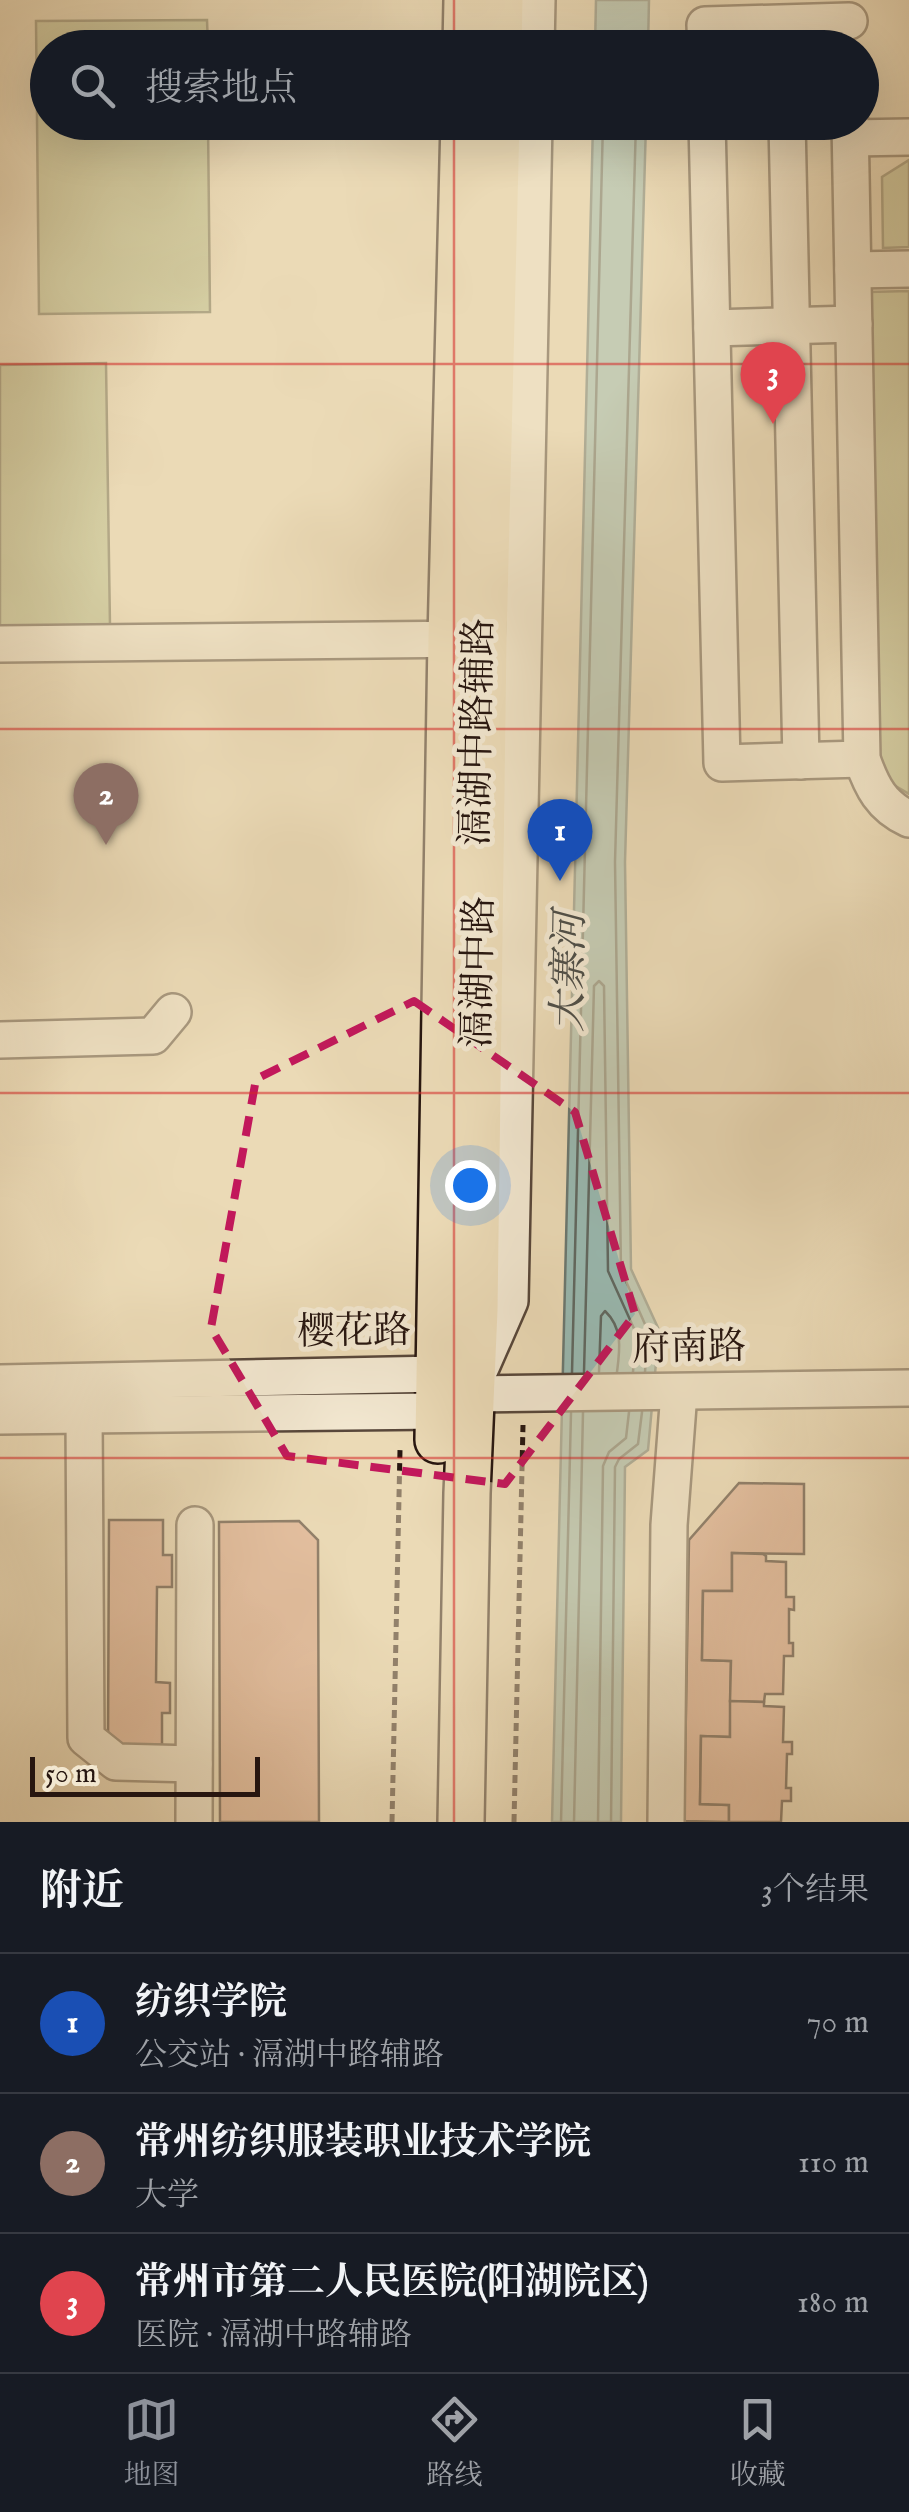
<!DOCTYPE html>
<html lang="zh">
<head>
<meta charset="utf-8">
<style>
  :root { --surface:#171b24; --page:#242831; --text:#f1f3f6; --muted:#9ea1a6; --line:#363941; --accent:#8c9099 }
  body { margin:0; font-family:"IM FELL English","Noto Serif SC",serif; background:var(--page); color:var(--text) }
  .scale { position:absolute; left:30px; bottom:25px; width:230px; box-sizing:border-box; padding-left:10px; border:5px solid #271610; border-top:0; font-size:28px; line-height:35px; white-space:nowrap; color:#271610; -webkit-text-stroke:8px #f2e7d0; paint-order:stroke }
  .you { position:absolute; left:470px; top:1185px; width:35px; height:35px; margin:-25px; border:8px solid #fff; border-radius:50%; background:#1a73e8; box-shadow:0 0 0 15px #1a73e833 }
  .badge { display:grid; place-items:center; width:65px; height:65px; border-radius:50%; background:var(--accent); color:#fff; font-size:32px; font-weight:700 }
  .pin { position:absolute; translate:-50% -82px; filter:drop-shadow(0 2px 5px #0008) }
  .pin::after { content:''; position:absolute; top:52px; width:35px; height:30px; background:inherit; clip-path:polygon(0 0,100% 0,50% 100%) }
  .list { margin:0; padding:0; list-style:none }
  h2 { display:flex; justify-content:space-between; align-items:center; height:130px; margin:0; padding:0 40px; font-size:42px }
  h2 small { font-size:32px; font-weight:400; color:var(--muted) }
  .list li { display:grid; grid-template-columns:65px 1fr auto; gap:30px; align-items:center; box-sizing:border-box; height:140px; padding:0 40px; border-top:2px solid var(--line) }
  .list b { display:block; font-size:38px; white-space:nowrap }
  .list p { margin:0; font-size:32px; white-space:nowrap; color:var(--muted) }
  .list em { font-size:32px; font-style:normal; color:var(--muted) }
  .icon { flex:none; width:55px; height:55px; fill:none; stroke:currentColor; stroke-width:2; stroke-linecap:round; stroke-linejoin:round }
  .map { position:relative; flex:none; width:909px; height:1822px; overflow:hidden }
  .search { position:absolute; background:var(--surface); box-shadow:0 10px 40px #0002; left:30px; right:30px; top:30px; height:110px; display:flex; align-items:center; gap:25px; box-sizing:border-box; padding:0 35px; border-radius:55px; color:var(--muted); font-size:38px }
  .sheet { height:550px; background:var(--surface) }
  nav { display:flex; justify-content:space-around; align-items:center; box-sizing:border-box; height:140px; border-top:2px solid var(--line); background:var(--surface); font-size:28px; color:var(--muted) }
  nav a { display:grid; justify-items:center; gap:5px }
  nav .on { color:var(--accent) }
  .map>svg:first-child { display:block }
  .green { fill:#babe8c; stroke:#706a4e; stroke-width:2.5 }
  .water { fill:#99bab2; stroke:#6b7871; stroke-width:2.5 }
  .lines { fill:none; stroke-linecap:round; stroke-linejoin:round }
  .shore { stroke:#606861; stroke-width:2.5 }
  .building { fill:#d99e84; stroke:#271610; stroke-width:2.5 }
  .minor-casing { stroke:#58473a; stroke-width:40 }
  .major-casing { stroke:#271610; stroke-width:50 }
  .path { stroke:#271610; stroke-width:5; stroke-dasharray:8 5; stroke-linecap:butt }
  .minor { stroke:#f2e7d0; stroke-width:35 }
  .major { stroke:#ebdab6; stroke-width:45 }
  .marked { fill:none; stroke:#c2185b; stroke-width:8; stroke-dasharray:20 12; stroke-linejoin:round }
  .grid { fill:none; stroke:#d62828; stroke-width:2.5; stroke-opacity:0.55 }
  .labels { text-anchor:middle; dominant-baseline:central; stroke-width:10; stroke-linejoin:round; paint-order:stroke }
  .street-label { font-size:38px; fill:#271610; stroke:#f2e7d0 }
  .water-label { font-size:40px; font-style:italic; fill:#4f4f49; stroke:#f2e7d0 }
</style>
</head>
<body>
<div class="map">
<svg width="909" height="1822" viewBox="0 0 909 1822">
  <rect width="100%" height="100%" fill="#ebdab6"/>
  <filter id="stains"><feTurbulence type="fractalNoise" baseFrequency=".002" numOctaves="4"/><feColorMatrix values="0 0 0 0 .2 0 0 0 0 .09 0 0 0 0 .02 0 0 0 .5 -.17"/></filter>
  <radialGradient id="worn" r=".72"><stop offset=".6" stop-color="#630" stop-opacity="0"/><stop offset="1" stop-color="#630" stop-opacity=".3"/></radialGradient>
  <g class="green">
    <polygon points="207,20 208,47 48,48 48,122 208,123 210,312 39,314 36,21"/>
    <polygon points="909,160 909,247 883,248 882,177"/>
    <polygon points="909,291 909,794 882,778 872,752 868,292"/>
    <polygon points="106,363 110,626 0,628 0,365"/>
  </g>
  <g class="water">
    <polygon points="596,0 649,0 648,47 595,47"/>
    <polygon points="593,123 646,123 625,862 631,1269 659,1330 648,1450 625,1467 621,1822 552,1822"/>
  </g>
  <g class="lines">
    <g class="shore">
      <polyline points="636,122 615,862 621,1270 648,1331 645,1372"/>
      <polyline points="584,1372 594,986 599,981 604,986 608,1271 636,1333 633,1372"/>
      <path d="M599,1372L601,1316L605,1311C623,1328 620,1349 617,1372"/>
      <polyline points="572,1373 603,122"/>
      <polyline points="561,1822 571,1413"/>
      <polyline points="574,1822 583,1412"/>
      <polyline points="598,1822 603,1466 609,1452 626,1438 629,1412"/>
      <polyline points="611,1822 615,1467 619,1459 638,1444 642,1412"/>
    </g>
  </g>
  <g class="building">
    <polygon points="739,1483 804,1484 804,1554 732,1553 732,1591 703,1591 702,1660 731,1661 730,1737 701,1736 700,1804 729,1805 729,1822 684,1821 689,1540"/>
    <polygon points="109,1520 163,1520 163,1555 172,1555 172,1587 157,1587 156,1682 170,1683 170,1713 162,1713 162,1745 108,1745"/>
    <polygon points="299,1521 318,1540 319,1822 220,1822 219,1522"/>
    <polygon points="732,1553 763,1554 766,1556 766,1561 786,1562 786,1597 794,1597 794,1610 789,1609 789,1643 793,1643 793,1656 784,1656 783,1694 765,1694 764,1702 730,1701 731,1661 702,1660 703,1591 732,1591"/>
    <polygon points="730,1701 764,1702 764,1706 784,1707 783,1742 792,1742 792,1754 787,1754 786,1788 791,1788 791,1801 782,1801 781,1822 729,1822 729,1805 700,1804 701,1736 730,1737"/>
  </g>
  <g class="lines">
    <g class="minor-casing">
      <g id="minor">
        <polyline points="536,48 537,0"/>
        <polyline points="706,48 705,25 849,21"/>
        <polyline points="707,122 722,763 862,759"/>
        <polyline points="787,122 801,761"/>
        <path d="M850,122L862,759C872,787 881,806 909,819"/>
        <polyline points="851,138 909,137"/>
        <polyline points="853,270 909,269"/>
        <polyline points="712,328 854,324"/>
        <polyline points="0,644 474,639"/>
        <polyline points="0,1040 153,1036 173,1012"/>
        <polyline points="478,1374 510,1301 534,122"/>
        <polyline points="0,1383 439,1374 460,1387"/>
        <polyline points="84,1415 86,1738 116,1762 194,1764"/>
        <polyline points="0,1416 439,1411 469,1394 909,1388"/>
        <polyline points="194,1822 195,1525"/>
        <polyline points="666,1822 669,1525 679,1392"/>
      </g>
    </g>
    <g class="major-casing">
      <g id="major">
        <polyline points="466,48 467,0"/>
        <polyline points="499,48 500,0"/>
        <polyline points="438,1440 451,639 464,122"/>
        <polyline points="461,1822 467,1493 475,1310 484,639 497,122"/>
      </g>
    </g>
    <g class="path">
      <polyline points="392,1822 400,1450"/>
      <polyline points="514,1822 523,1425"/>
    </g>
    <use href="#minor" class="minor"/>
    <use href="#major" class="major"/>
  </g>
  <path d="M0 0H909V1822H0ZM414,1001L575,1112L635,1314L505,1484L287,1456L211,1328L256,1079Z" fill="#ebdab6" fill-opacity=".55" fill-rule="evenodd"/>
  <path class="marked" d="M414,1001L575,1112L635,1314L505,1484L287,1456L211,1328L256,1079Z"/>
  <path class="grid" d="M454,0V48M454,122V1822M0,364H909M0,729H909M0,1093H909M0,1458H909"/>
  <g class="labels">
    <g class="street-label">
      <text transform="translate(479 732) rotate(-89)">滆湖中路辅路</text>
      <text transform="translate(480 972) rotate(-89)">滆湖中路</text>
      <text transform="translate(354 1333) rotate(-1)">樱花路</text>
      <text transform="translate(689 1349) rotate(-1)">府南路</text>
    </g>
    <g class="water-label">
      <text transform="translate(571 972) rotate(-89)">大寨河</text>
    </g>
  </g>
  <rect width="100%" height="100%" filter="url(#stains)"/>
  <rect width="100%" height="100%" fill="url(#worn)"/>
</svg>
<div class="scale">50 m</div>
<div class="you"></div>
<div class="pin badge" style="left:560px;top:881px;background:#1a4fb4">1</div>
<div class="pin badge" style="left:106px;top:845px;background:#8d6e63">2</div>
<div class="pin badge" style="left:773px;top:424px;background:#e0444e">3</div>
<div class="search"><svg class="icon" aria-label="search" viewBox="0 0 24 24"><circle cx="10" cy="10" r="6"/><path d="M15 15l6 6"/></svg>搜索地点</div>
</div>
<section class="sheet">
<h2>附近<small>3个结果</small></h2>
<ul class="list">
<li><span class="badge" style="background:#1a4fb4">1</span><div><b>纺织学院</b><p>公交站 · 滆湖中路辅路</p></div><em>70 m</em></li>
<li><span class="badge" style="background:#8d6e63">2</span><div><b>常州纺织服装职业技术学院</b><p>大学</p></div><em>110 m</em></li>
<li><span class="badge" style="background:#e0444e">3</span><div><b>常州市第二人民医院(阳湖院区)</b><p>医院 · 滆湖中路辅路</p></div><em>180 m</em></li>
</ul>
</section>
<nav>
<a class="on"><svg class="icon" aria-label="map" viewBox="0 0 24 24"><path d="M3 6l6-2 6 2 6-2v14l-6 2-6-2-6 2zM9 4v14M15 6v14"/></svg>地图</a>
<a><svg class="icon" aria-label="directions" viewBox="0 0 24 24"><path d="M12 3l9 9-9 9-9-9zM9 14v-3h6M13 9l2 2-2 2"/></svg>路线</a>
<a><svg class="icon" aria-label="saved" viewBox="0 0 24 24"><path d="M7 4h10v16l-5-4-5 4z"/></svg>收藏</a>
</nav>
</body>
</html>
